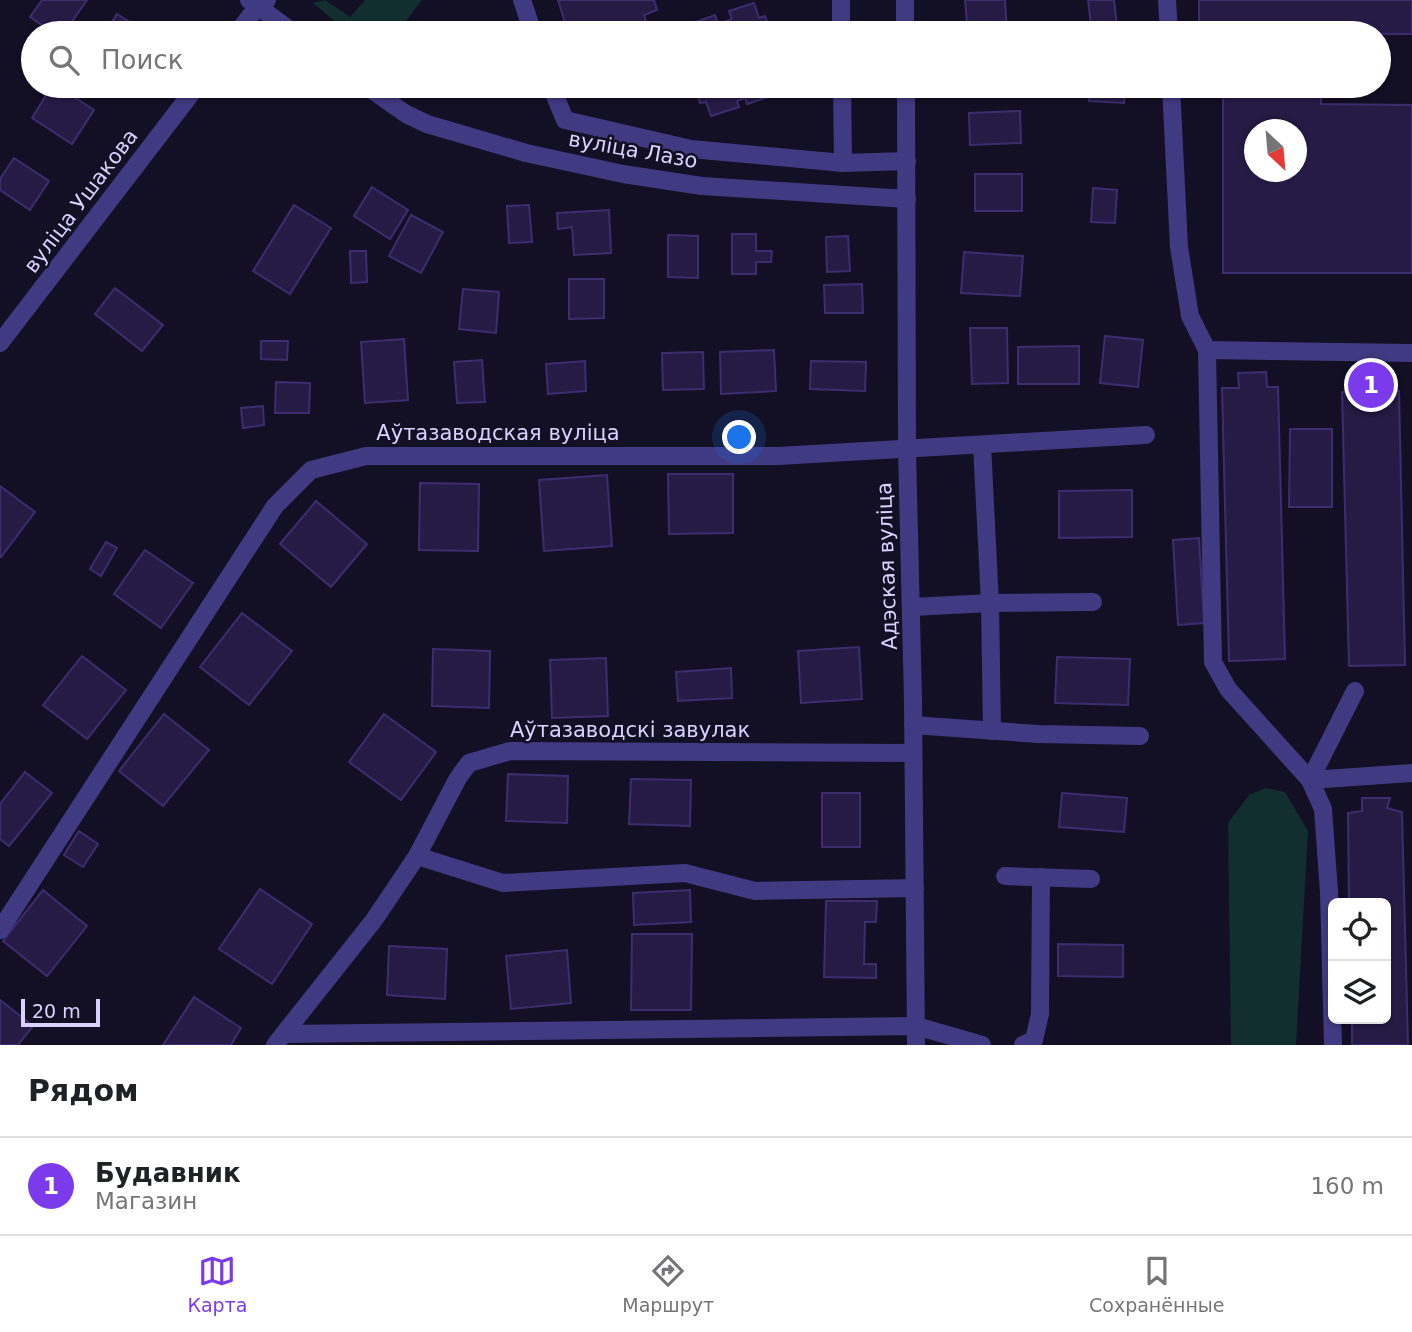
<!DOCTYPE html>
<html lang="ru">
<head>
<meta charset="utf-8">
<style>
  :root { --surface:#fff; --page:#f6f6f6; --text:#202124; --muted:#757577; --line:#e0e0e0; --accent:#7c3aed }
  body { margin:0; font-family:"DejaVu Sans",sans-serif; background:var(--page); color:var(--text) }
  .controls { position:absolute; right:21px; bottom:21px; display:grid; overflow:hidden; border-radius:10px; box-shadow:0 2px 5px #0004 }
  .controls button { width:63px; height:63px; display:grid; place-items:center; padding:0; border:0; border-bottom:2px solid var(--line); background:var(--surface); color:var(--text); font:35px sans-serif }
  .compass { position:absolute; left:1244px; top:119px; width:63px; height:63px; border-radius:50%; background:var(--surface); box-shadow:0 2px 5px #0004; rotate:154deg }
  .scale { position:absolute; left:21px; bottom:18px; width:79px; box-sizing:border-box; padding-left:7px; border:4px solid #d9d2fe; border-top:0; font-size:19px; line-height:24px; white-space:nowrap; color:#d9d2fe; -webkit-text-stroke:5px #130f24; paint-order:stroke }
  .you { position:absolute; left:740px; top:438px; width:24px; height:24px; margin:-18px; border:5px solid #fff; border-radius:50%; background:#1a73e8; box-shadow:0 0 0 10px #1a73e833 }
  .badge { display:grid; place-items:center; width:46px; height:46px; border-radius:50%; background:var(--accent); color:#fff; font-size:23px; font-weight:700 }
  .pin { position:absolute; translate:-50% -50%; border:4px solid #fff; box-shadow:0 2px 7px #0006 }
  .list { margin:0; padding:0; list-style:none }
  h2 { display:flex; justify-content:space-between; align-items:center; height:91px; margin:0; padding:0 28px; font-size:30px }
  h2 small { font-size:23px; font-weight:400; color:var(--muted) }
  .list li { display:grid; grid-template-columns:46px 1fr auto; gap:21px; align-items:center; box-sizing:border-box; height:98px; padding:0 28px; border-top:2px solid var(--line) }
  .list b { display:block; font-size:26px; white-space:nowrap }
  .list p { margin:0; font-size:23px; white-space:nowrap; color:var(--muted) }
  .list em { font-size:23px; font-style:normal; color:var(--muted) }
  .icon { flex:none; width:38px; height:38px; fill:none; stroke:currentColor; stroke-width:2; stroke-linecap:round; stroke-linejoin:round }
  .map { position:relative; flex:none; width:1412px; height:1045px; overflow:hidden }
  .search { position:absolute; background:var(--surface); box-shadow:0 2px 5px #0004; left:21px; right:21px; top:21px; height:77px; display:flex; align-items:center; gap:18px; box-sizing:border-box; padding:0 24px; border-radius:38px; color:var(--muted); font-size:26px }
  .sheet { height:189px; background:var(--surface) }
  nav { display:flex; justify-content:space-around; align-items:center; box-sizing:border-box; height:98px; border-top:2px solid var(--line); background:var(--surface); font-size:19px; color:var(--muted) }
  nav a { display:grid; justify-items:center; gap:4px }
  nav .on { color:var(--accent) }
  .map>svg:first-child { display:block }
  .green { fill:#122e2e }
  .building { fill:#251b45; stroke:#3d2d70; stroke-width:2; fill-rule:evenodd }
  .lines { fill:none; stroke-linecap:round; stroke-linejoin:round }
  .minor { stroke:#403a82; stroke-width:18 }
  .labels { text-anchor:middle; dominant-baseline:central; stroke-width:5; stroke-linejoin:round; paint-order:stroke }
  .street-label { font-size:21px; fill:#d9d2fe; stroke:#130f24 }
</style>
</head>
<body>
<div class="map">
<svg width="1412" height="1045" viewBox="0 0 1412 1045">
  <rect width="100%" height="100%" fill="#130f24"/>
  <g class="green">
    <polygon points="325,0 350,17 365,0 422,0 397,33 349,33 313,3"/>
    <polygon points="1265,788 1285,792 1308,831 1296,1045 1231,1045 1228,823 1249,795"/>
  </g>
  <g class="building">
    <polygon points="42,0 87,0 64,33 54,33 30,17"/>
    <polygon points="558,0 654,0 657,10 644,15 646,21 616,30 614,24 605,27 606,33 573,33 572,27 567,29"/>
    <polygon points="965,0 1005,0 1007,33 968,33"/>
    <polygon points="1088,0 1114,0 1118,33 1092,33"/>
    <polygon points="1199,0 1412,0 1412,34 1199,33"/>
    <polygon points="754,3 759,18 765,16 771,33 684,33 692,30 690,24 715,15 718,24 732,19 729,11"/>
    <polygon points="117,14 147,33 105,33"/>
    <polygon points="52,86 57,86 94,110 72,144 32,118"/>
    <polygon points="694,86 779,86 775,87 777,94 747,104 745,98 737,101 739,107 711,116 706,102 700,103"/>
    <polygon points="1090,86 1125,86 1124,103 1089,101"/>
    <path d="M1223,86H1321V104L1412,105V273H1223ZM1254,130H1296V172H1254Z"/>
    <polygon points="1020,111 1021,143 970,145 969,113"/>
    <polygon points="14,158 49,181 30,210 0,190 0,179"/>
    <rect x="975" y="174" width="47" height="37"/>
    <polygon points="372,187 408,210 390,239 354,216"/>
    <polygon points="1093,188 1117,190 1115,223 1091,222"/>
    <polygon points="294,205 331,228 290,294 253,271"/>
    <polygon points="529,205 532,242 509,243 507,206"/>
    <polygon points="609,210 611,253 574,255 572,227 558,229 557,213"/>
    <polygon points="411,215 443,232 421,273 389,256"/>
    <polygon points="732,234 756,234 756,251 772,251 771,262 756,262 756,274 732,274"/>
    <polygon points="668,235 698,236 698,278 668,277"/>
    <polygon points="848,236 850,271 827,272 826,237"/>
    <polygon points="350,251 366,251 367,282 351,283"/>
    <polygon points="964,252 1023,256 1020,296 961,293"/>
    <polygon points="569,279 604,279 604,318 569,319"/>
    <polygon points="862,284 863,313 825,313 824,285"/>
    <polygon points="115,288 163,325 142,351 95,314"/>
    <polygon points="463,289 499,292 496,333 459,329"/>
    <polygon points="970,328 1007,328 1008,383 972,384"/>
    <polygon points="1105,336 1143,340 1138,387 1100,383"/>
    <polygon points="404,339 408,400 365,403 361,342"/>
    <polygon points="261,341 288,341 287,360 261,359"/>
    <polygon points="1079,346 1079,384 1018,384 1018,347"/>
    <polygon points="774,350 776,391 721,394 720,352"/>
    <polygon points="703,352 704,389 663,390 662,353"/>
    <polygon points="482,360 485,402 457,403 454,362"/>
    <polygon points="585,361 586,391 548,394 546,364"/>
    <polygon points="811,361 866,362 865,391 810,389"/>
    <polygon points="1266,372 1267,387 1278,387 1285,659 1229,661 1222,388 1239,388 1238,373"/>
    <polygon points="1356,374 1385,374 1385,391 1399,391 1405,665 1349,666 1342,392 1356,392"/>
    <polygon points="276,382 310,383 309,413 275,413"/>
    <polygon points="263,406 264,425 243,428 241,408"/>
    <polygon points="1290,429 1332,429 1332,507 1289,507"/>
    <polygon points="668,474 733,474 733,533 669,534"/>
    <polygon points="607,475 612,546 544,551 539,480"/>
    <polygon points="420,483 479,484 478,551 419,550"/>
    <polygon points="0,486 35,512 1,557 0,556"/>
    <polygon points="1132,490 1132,537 1059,538 1059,491"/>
    <polygon points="316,501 367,544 331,587 280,544"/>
    <polygon points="1199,538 1204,623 1178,625 1173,540"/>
    <polygon points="106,542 117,548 101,576 90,569"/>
    <polygon points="145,550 193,583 161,628 114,594"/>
    <polygon points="242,613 292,651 249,705 200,667"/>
    <polygon points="859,647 862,699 801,703 798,651"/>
    <polygon points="433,649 490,651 489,708 432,706"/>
    <polygon points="82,656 126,690 87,739 43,705"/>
    <polygon points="1057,657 1130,659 1128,705 1055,703"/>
    <polygon points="606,658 608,716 552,718 550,660"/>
    <polygon points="731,668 732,698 678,701 676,672"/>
    <polygon points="164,714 209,750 163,806 119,771"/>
    <polygon points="384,714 436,752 401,800 349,762"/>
    <polygon points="25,772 52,793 9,846 0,839 0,804"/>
    <polygon points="508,774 568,776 567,823 506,821"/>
    <polygon points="631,779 691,780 690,826 629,824"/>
    <rect x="822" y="793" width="38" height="54"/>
    <polygon points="1062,793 1127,798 1124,832 1059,827"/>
    <polygon points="1362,798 1390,798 1387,808 1402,812 1408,1045 1352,1045 1352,1019 1386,1019 1386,903 1349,903 1348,813 1362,811"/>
    <polygon points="79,831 98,844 83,867 64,855"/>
    <polygon points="260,889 312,924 272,984 219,949"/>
    <polygon points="43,890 87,926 47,976 3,941"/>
    <polygon points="690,890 691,922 634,925 633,893"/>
    <polygon points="826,901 877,901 876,922 865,922 864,964 876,964 876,978 824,977"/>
    <polygon points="632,934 692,934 691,1010 631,1010"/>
    <polygon points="1058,944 1123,945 1123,977 1058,976"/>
    <polygon points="389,946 447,949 445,999 387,995"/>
    <polygon points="567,950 571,1003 511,1009 506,956"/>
    <polygon points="194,997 241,1028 231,1045 163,1045"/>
    <polygon points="0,1000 33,1026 18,1045 0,1045"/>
  </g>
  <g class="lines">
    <g class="minor">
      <polyline points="249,0 294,33"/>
      <polyline points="522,0 533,33"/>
      <polyline points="841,0 841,33"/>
      <polyline points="905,0 905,33"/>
      <polyline points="1167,0 1169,33"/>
      <polyline points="237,33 258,6 267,0"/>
      <polyline points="366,86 406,114 427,124 526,153 623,174 702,186 907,199"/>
      <polyline points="551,86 565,120 691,149 843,163 907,161"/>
      <polyline points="842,86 843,163"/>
      <polyline points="906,86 907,450 913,701 916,1045"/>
      <polyline points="1171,86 1179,247 1190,316 1207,350 1213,662 1228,689 1310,780 1323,809 1329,892 1333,1045"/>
      <polyline points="1171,88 1213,88"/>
      <polyline points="0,343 197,86"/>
      <polyline points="1207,350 1412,353"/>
      <polyline points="982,445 990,603 992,731"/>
      <polyline points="912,607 990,603 1093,602"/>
      <polyline points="913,725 1038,734 1140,736"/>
      <polyline points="1310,780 1412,773"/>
      <polyline points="1310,780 1355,691"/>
      <polyline points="417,856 503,883 685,873 755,891 915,888"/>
      <polyline points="1005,876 1091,879"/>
      <polyline points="0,930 275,506 311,470 366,456 778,456 1146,435"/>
      <polyline points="284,1034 916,1026 982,1045"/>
      <polyline points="275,1045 374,920 417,856 458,778 469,763 510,751 913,753"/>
      <polyline points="1023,1045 1034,1040 1040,1014 1041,877"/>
    </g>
  </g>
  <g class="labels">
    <g class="street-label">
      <text transform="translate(633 150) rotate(10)">вуліца Лазо</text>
      <text transform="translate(81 201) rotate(-53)">вуліца Ушакова</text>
      <text x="498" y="433">Аўтазаводская вуліца</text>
      <text transform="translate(887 566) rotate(-92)">Адэская вуліца</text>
      <text x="630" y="730">Аўтазаводскі завулак</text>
    </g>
  </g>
</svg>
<div class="controls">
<button><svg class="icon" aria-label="locate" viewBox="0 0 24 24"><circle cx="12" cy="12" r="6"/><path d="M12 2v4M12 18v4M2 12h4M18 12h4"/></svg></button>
<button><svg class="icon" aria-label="layers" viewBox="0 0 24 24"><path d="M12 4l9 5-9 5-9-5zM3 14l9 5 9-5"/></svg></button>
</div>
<svg class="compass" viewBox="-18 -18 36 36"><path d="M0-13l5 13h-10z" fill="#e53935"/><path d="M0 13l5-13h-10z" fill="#757577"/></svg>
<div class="scale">20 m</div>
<div class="you"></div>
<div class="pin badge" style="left:1371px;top:385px">1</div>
<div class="search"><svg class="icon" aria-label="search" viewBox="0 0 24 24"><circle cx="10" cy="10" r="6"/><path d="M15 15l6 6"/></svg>Поиск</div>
</div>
<section class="sheet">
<h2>Рядом<small></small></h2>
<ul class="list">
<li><span class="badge">1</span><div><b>Будавник</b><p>Магазин</p></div><em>160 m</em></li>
</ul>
</section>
<nav>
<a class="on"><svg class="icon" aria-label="map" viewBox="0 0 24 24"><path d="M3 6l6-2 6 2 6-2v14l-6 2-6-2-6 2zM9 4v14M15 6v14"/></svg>Карта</a>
<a><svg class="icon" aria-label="directions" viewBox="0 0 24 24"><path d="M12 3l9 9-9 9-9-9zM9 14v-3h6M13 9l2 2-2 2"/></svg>Маршрут</a>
<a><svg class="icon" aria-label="saved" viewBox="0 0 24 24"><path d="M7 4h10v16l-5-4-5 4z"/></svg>Сохранённые</a>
</nav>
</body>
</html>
